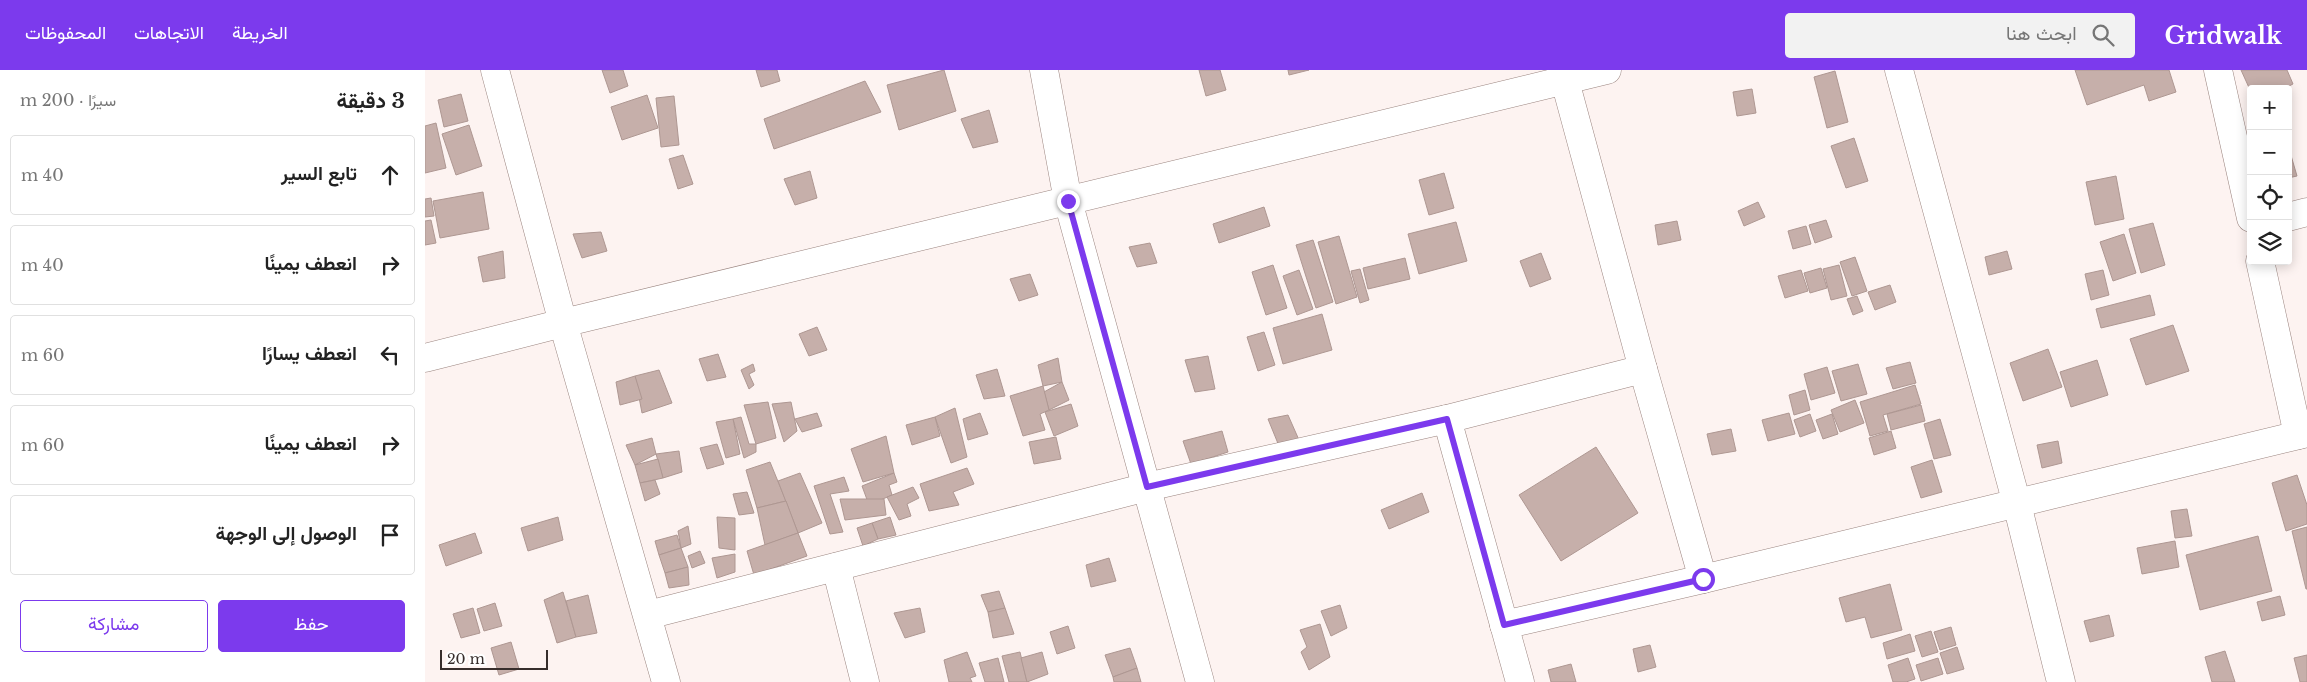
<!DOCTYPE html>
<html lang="ar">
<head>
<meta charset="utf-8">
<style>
  :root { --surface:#fff; --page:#f2f2f2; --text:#222; --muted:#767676; --line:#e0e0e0; --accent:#7c3aed }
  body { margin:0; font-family:"Libre Baskerville",Vazirmatn,serif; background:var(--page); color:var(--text); direction:rtl }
  .controls { position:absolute; right:15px; top:15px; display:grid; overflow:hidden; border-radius:5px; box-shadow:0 2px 12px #0003 }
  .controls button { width:45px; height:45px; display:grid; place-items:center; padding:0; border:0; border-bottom:1px solid var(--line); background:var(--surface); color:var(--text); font:25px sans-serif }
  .scale { position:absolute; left:15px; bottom:12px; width:108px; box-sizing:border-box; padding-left:5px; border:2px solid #372e2c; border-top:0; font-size:14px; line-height:18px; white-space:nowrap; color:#372e2c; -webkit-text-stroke:4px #fff; paint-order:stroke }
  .stop { position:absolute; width:15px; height:15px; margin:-11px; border:4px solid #7c3aed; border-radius:50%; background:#fff }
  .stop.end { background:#7c3aed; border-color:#fff; box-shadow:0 1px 5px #0008 }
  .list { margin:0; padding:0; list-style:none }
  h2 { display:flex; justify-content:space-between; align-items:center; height:65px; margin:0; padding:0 20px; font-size:21px }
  h2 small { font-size:16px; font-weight:400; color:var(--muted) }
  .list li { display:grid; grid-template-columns:32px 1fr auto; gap:15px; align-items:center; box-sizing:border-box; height:80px; margin:0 10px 10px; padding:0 10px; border:1px solid var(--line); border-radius:5px }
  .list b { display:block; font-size:19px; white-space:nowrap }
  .list em { font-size:16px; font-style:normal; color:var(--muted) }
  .actions { display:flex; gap:10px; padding:15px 20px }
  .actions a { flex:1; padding:11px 0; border:1px solid var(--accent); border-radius:5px; text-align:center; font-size:18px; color:var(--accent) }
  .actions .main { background:var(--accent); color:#fff }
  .icon { flex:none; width:28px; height:28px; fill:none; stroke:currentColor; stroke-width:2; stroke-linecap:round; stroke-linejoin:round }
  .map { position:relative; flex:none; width:1882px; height:612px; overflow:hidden; direction:ltr }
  header { display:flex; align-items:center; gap:30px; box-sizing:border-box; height:70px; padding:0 25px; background:var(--accent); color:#fff }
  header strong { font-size:24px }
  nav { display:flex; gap:28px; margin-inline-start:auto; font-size:18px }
  .search { width:350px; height:45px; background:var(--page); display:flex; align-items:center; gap:12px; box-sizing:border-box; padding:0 18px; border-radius:5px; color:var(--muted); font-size:19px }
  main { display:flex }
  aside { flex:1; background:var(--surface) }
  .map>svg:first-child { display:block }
  .building { fill:#c6afaa; stroke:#ae9792 }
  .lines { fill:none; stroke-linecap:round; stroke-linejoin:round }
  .minor-casing { stroke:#9a847f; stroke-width:29 }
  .minor { stroke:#fff; stroke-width:28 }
  .route { stroke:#7c3aed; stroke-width:6 }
</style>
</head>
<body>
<header>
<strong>Gridwalk</strong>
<div class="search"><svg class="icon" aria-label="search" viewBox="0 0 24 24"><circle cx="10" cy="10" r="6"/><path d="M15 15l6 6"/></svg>ابحث هنا</div>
<nav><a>الخريطة</a><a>الاتجاهات</a><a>المحفوظات</a></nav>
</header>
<main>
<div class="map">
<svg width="1882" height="612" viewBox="0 0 1882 612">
  <rect width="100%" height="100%" fill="#fdf3f1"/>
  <g class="building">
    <polygon points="177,0 198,0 203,16 185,23"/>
    <polygon points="331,0 352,0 355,11 336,17"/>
    <polygon points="519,0 531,41 474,60 462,15"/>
    <polygon points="774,0 795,0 801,20 781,26"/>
    <polygon points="863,0 884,0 864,5"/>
    <polygon points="1650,0 1744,0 1751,22 1724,31 1719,15 1662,35"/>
    <polygon points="1816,0 1862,0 1868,14 1858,19 1826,19 1826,22"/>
    <polygon points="1410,1 1423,52 1402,58 1389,7"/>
    <polygon points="440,11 456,42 349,79 339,49"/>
    <polygon points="1327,19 1331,43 1312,46 1308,22"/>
    <polygon points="36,24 43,51 19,57 13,30"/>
    <polygon points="222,25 233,58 197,70 186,37"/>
    <polygon points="249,26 254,75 236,77 231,28"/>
    <polygon points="564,40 573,72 548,78 536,49"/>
    <polygon points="11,53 21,98 0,103 0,56"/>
    <polygon points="44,55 57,96 31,105 17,64"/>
    <polygon points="1429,68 1443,111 1421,118 1406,76"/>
    <polygon points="1865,82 1872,106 1863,108 1863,83"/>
    <polygon points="258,85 268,114 253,119 244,89"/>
    <polygon points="385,101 392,128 370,135 359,109"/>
    <polygon points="1019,103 1029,138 1004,145 994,110"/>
    <polygon points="1691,106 1699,149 1670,155 1661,112"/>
    <polygon points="58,122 64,159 15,168 8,131"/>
    <polygon points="6,128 9,146 0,147 0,129"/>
    <polygon points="1333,132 1340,147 1319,156 1313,141"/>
    <polygon points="839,137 845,156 794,173 788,154"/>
    <polygon points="6,150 11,173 0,175 0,151"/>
    <polygon points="1401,150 1407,167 1390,173 1384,155"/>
    <polygon points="1252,151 1256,170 1233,175 1230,155"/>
    <polygon points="1031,152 1042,191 994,204 983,164"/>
    <polygon points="1728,153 1740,195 1716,203 1704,159"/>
    <polygon points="1381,156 1386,174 1368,179 1363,161"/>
    <polygon points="176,162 182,181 157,188 148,164"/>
    <polygon points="1699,164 1711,203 1688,211 1675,172"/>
    <polygon points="914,166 932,227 911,234 893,172"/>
    <polygon points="888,170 908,232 891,238 871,175"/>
    <polygon points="725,173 732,193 712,197 704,177"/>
    <polygon points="78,181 80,208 58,212 53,187"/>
    <polygon points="1582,181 1587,199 1564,205 1560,187"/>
    <polygon points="1116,183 1126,209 1105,217 1095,191"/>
    <polygon points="1430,187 1442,221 1427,226 1415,192"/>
    <polygon points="980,188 985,209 943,219 938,198"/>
    <polygon points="848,195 862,238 841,245 827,202"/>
    <polygon points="1414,195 1422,226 1406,230 1398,199"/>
    <polygon points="1396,198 1402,218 1385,223 1379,203"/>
    <polygon points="935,199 944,230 935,233 926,201"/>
    <polygon points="874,200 888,239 872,245 858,206"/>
    <polygon points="1376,200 1383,221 1360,228 1353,206"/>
    <polygon points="1678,200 1684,225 1666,230 1660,204"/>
    <polygon points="605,204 613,225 594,231 585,209"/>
    <polygon points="1465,215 1471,232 1450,240 1443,222"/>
    <polygon points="1725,225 1730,245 1676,258 1671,239"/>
    <polygon points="1432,226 1438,241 1428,245 1422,229"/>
    <polygon points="897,244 907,280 858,294 848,258"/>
    <polygon points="1748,255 1764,301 1721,315 1705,269"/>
    <polygon points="392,257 402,280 384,286 374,264"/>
    <polygon points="839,262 850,295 833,301 822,267"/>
    <polygon points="1623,279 1637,317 1598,331 1585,293"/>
    <polygon points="293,284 301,307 282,311 274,289"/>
    <polygon points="783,286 790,319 770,322 760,290"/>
    <polygon points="633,288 637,312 618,316 613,295"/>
    <polygon points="1672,290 1683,325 1646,337 1635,302"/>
    <polygon points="1485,292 1491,313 1468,319 1461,298"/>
    <polygon points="328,294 330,301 324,304 329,315 324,319 316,300"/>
    <polygon points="1433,294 1442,324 1416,331 1407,301"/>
    <polygon points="1402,297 1410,323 1386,330 1379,304"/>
    <polygon points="572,299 580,326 559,329 551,305"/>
    <polygon points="234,300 247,333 217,343 210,306"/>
    <polygon points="210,306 217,329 195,335 191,312"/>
    <polygon points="637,312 644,330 624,340 619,322"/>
    <polygon points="1490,315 1496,334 1458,345 1463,361 1445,366 1435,332"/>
    <polygon points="618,316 624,340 615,344 620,360 598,366 585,326"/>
    <polygon points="1380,320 1385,340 1369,345 1364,325"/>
    <polygon points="1430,330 1439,353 1415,362 1406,340"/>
    <polygon points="343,332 351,368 331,374 319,335"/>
    <polygon points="366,332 372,361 359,372 347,334"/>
    <polygon points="646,334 653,356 629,366 620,342"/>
    <polygon points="1496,335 1500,351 1466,360 1462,344"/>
    <polygon points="530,338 542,387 526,393 510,347"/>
    <polygon points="392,343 397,356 377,362 370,349"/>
    <polygon points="555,343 563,364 543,370 538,349"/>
    <polygon points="1364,343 1370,364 1343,371 1337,350"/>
    <polygon points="1385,344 1391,361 1375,367 1369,350"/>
    <polygon points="1407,344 1413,364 1398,369 1391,350"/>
    <polygon points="863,345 874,370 854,376 843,349"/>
    <polygon points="316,347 324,374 331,374 331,382 319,388 308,349"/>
    <polygon points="510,347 515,366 487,375 481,355"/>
    <polygon points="308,349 315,384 301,388 291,352"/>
    <polygon points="1515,349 1526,385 1509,389 1499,354"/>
    <polygon points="1306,359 1311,381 1287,385 1282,364"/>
    <polygon points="797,361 803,382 766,394 758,371"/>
    <polygon points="1466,361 1471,378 1449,385 1444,368"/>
    <polygon points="461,366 469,403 438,412 426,379"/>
    <polygon points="631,367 636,389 609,394 604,372"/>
    <polygon points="227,368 231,384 210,395 201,375"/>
    <polygon points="1633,371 1637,393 1617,398 1612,375"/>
    <polygon points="292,374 299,394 282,399 275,378"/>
    <polygon points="1171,377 1213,443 1136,491 1094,425"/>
    <polygon points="254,381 257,402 238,408 231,384"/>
    <polygon points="233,389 238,408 215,413 210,395"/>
    <polygon points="1507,390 1517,422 1496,428 1486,397"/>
    <polygon points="345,392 361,431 332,438 321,400"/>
    <polygon points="542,398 549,414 528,422 534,435 504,441 495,414"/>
    <polygon points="375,403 397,453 373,463 353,411"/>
    <polygon points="469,403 472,412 464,415 467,425 444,435 437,416"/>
    <polygon points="1872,405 1882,435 1882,454 1861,461 1847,413"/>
    <polygon points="419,407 424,421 405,424 418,462 405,464 389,416"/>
    <polygon points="230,410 235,424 220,431 215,413"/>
    <polygon points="488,417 494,428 482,434 486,446 474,450 462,427"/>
    <polygon points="322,422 329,443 314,445 308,424"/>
    <polygon points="997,423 1004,442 964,459 956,440"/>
    <polygon points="415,429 459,429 461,445 420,450"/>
    <polygon points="361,431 373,463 340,475 332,438"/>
    <polygon points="1762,439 1767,466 1750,468 1746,441"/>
    <polygon points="133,447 138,470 103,481 96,458"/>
    <polygon points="292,447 310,448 310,480 294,478"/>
    <polygon points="465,447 471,465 453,469 447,453"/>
    <polygon points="447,453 453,469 438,476 432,458"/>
    <polygon points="263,456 266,474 256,478 253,461"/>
    <polygon points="1882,457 1882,519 1881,519 1867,461"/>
    <polygon points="50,463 57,483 21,496 14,475"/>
    <polygon points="373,463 382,486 329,505 322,481"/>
    <polygon points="252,465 256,478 234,485 230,471"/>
    <polygon points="1833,466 1847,521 1775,540 1761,485"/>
    <polygon points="1750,471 1754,497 1717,504 1712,478"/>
    <polygon points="256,478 263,497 240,503 234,485"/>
    <polygon points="275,481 280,493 267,498 263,486"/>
    <polygon points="310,484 310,502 292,508 287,488"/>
    <polygon points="684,488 691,511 666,517 661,495"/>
    <polygon points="263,497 264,515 244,518 240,503"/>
    <polygon points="1465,514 1477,560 1446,568 1440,547 1421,552 1414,528"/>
    <polygon points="574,521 580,538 563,542 556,525"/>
    <polygon points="138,522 151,567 132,573 119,530"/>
    <polygon points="163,525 172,563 151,567 141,531"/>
    <polygon points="1855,526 1860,545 1837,551 1832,532"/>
    <polygon points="70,533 77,556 59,561 52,539"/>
    <polygon points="915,535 922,558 906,566 896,541"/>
    <polygon points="48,538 55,563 36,568 28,544"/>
    <polygon points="495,538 500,562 480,568 469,543"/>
    <polygon points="580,538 589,564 568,568 563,542"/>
    <polygon points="1684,545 1689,566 1665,572 1659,551"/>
    <polygon points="895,554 905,587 884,600 876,582 882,577 875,560"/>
    <polygon points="643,556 650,578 632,584 625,562"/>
    <polygon points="1526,557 1531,575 1515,580 1509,562"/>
    <polygon points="1506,561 1513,582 1497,587 1490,566"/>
    <polygon points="1485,564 1490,581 1462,589 1458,573"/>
    <polygon points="86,572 94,599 74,605 66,578"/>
    <polygon points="1225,575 1231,597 1213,602 1208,579"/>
    <polygon points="1532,577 1539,599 1522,604 1515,583"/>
    <polygon points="705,578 712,598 688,607 680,585"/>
    <polygon points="1800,581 1810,612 1787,612 1780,587"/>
    <polygon points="542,582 551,606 545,608 547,612 524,612 519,590"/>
    <polygon points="595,582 602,612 584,612 577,586"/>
    <polygon points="617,582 623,604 602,612 596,588"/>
    <polygon points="1882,585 1882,612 1875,612 1869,588"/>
    <polygon points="573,588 579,612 560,612 554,593"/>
    <polygon points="1483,588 1490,609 1481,612 1468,612 1463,595"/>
    <polygon points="1513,588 1518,604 1496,611 1491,595"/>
    <polygon points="1146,594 1151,612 1126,612 1123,600"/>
    <polygon points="712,598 716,612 689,612 688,607"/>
  </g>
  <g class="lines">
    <g class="minor-casing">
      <g id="minor">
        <polyline points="70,0 138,253 241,612"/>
        <polyline points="619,0 643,131 775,612"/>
        <polyline points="1137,0 1218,299 1278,509"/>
        <polyline points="1474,0 1592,434 1636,612"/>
        <polyline points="1793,0 1826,148"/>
        <polyline points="1863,147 1882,142"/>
        <polyline points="1835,191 1873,365"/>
        <polyline points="0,288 138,253 1182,0"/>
        <polyline points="1022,349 1095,612"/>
        <polyline points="411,497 440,612"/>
        <polyline points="223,545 722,417 1022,349 1218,299"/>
        <polyline points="1079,555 1278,509 1882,363"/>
      </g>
    </g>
    <use href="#minor" class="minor"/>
  </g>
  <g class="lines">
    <polyline class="route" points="643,131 722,417 1022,349 1079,555 1278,509"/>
  </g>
</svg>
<div class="controls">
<button>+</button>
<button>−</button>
<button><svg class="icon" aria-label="locate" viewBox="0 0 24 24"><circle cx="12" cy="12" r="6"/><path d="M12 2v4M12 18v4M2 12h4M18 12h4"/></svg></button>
<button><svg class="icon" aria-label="layers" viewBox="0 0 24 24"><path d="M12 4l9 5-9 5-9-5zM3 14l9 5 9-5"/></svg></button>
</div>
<div class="scale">20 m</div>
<div class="stop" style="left:1278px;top:509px"></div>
<div class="stop end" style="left:643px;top:131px"></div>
</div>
<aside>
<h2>3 دقيقة<small>سيرًا · 200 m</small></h2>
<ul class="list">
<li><svg class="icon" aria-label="ahead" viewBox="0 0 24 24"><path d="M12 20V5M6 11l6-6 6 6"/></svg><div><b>تابع السير</b></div><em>40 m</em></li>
<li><svg class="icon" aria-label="right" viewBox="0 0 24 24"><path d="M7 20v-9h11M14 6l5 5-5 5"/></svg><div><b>انعطف يمينًا</b></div><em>40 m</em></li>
<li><svg class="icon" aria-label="left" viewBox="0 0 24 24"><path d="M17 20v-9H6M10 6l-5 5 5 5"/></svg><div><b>انعطف يسارًا</b></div><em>60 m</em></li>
<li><svg class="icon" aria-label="right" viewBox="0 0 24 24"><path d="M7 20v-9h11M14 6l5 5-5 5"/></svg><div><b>انعطف يمينًا</b></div><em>60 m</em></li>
<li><svg class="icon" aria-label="arrive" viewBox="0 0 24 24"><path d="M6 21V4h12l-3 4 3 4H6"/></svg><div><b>الوصول إلى الوجهة</b></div></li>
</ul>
<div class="actions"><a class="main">حفظ</a><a>مشاركة</a></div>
</aside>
</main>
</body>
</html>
